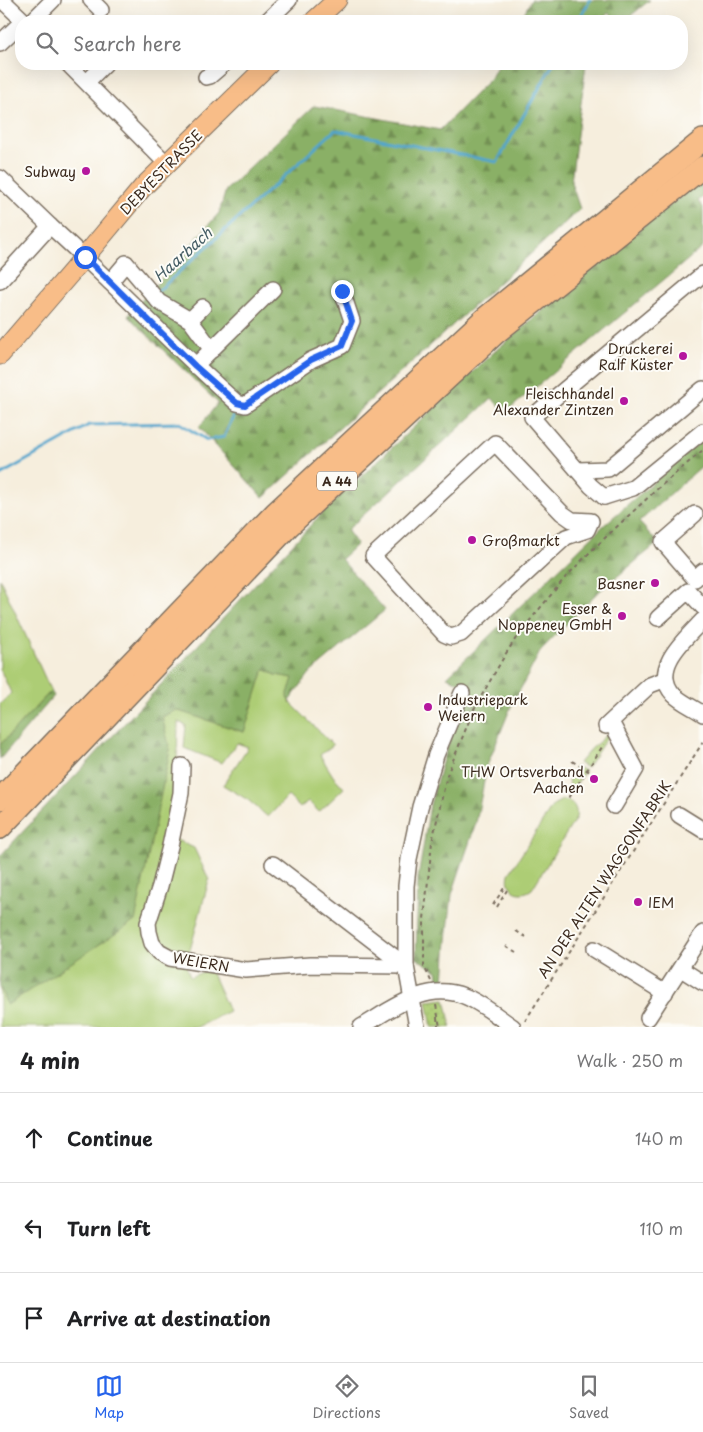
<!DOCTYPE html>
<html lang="en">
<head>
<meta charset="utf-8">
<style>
  :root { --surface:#fff; --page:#f2f2f2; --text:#202124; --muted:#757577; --line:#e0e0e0; --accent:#2563eb }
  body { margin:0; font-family:"Playpen Sans",sans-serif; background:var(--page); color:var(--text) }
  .stop { position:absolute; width:15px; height:15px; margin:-11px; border:4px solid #2563eb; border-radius:50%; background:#fff }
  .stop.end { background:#2563eb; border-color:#fff; box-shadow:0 1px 5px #0008 }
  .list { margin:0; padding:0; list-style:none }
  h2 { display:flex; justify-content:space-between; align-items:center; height:65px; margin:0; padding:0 20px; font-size:21px }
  h2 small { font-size:16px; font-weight:400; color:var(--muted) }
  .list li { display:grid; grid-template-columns:32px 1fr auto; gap:15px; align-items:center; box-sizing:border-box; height:90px; padding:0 20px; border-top:1px solid var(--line) }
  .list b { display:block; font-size:19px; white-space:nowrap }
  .list em { font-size:16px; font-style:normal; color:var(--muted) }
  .icon { flex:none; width:28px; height:28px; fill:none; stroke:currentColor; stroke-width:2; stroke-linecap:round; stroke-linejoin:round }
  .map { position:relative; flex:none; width:703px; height:1027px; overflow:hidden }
  .search { position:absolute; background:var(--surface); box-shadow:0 5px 20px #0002; left:15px; right:15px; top:15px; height:55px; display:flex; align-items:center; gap:12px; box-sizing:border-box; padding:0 18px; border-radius:20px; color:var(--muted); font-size:19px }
  .sheet { height:335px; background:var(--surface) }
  nav { display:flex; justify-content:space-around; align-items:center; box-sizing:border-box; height:70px; border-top:1px solid var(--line); background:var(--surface); font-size:14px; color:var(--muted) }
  nav a { display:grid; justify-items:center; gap:2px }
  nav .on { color:var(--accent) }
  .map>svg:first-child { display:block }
  .green { fill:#adcd75; stroke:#747c4a }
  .forest { fill:url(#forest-firs); stroke:#626d42 }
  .park { fill:url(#park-dots); stroke:#747c4a }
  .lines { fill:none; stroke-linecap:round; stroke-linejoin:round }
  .stream { stroke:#51a6cd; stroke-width:3 }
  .minor-casing { stroke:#7c6f61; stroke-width:18 }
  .major-casing { stroke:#7c6f61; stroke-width:21 }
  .highway-casing { stroke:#7c6f61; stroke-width:24 }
  .path { stroke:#7c6f61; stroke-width:2; stroke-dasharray:4 4; stroke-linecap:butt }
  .minor { stroke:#fff; stroke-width:15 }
  .major { stroke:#f8bd88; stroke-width:19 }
  .highway { stroke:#f8bd88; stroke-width:21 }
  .route { stroke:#2563eb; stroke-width:6 }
  .poi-dot { fill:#b5179e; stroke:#fdfcf7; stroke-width:2 }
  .labels { text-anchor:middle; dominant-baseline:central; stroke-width:4; stroke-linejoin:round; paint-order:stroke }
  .shield { fill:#fdfcf7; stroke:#75695f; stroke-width:1 }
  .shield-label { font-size:12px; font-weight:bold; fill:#3b2a1e }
  .poi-label { font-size:14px; fill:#3b2a1e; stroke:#fdfcf7; text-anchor:end }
  .street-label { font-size:14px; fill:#3b2a1e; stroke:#fdfcf7 }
  .water-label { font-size:15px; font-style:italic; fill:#445c64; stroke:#fdfcf7 }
</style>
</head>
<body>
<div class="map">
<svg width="703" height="1027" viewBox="0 0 703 1027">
  <defs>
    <pattern id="forest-firs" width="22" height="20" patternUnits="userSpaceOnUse" patternTransform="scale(1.25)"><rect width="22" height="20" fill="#8ab066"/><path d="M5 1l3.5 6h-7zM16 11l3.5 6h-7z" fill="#728f53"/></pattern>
    <pattern id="park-dots" width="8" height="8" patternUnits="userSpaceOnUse" patternTransform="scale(1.25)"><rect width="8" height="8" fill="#adcd75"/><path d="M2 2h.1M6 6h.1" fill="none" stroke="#96b065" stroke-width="1.8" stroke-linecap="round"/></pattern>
  </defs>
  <rect width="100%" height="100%" fill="#fdfcf7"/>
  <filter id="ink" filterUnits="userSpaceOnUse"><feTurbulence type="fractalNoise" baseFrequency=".02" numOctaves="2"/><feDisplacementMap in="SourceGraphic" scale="10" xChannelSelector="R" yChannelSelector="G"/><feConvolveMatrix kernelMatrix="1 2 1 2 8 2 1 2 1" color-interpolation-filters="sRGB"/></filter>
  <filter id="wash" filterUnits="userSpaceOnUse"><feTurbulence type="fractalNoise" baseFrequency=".0096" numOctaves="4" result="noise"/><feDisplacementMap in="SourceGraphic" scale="20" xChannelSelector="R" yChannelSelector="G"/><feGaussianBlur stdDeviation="1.12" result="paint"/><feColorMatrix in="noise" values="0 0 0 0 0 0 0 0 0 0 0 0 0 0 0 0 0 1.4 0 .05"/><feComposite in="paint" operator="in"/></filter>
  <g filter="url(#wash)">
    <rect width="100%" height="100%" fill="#f6eedd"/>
    <g class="green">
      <polygon points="0,579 51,691 0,745 0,704 11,693 0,669"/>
      <polygon points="264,669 276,675 294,678 287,697 289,701 333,745 320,755 333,776 344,788 319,812 308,801 300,808 288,796 268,817 248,800 223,785 248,747 237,743 222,763 184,748 186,725 178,722 176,800 168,836 194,848 209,880 186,965 190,977 210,969 229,1011 197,1027 0,1027 0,987 7,1004 170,750 162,717 176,710 244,732"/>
      <polygon points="611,731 587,768 579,763 590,750"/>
      <polygon points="576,766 585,771 572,791 570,789 568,781"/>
      <path d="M562,800C572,800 578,807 576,818L532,889C519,899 505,889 509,874L553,805Z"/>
    </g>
    <g class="forest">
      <polygon points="531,0 650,0 624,21 620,21 608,13 602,21 520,21"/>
      <polygon points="498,64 586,64 571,182 580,209 263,498 199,427 218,403 128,316 219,213 226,190 314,106 440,130 491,78"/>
      <polygon points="703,179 703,197 698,201 703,207 703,247 505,413 492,398 347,530 357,544 341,559 385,610 310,673 289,701 287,697 293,678 276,675 264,669 244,732 176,710 162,717 170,750 135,921 7,1005 0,987 0,856 321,514 494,352 623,242"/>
      <polygon points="703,439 703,465 639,522 658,543 596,594 541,650 510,709 487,766 476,823 452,894 447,940 444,982 439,982 437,971 416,958 418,878 430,805 444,756 470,687 447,677 603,526"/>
      <polygon points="51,691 54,696 0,759 0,745"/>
    </g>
    <polygon class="park" points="445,999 451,1027 432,1027 427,1001"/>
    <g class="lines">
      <g class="stream">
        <polyline points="578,21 590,0"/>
        <polyline points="157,292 335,130 497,162 553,64"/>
        <polyline points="0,475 89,425 179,423 207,440 224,437 234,415 228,403"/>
      </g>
    </g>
  </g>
  <g filter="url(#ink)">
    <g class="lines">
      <g class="minor-casing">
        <g id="minor">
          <polyline points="2,0 24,21"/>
          <polyline points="91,0 101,10"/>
          <polyline points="32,21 53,0"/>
          <polyline points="267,21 289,0"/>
          <polyline points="0,43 21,23"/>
          <polyline points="68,64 167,164"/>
          <polyline points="206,77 210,76 224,64"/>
          <polyline points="87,82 105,64"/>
          <polyline points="0,178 50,226"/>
          <path d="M0,281L50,226C114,283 172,346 237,403L245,405L311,360L342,346L352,321L342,291"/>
          <polyline points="110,282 126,263 159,302 190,320 212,350"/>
          <polyline points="190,320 203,307"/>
          <polyline points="195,366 273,289"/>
          <polygon points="495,443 562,513 572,520 591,521 587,530 566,537 461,634 451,637 444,634 373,556"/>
          <polyline points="578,470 608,469 703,389"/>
          <polyline points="604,497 591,486 532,417 703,274"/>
          <polyline points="604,497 633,488 703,431"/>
          <polyline points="695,514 663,542 695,579 703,571"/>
          <polyline points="658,618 688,591 703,607"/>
          <path d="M703,620C686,638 649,669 674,695C681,702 694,708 703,714"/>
          <polyline points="611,722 636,769 614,806"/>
          <polyline points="606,726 650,685 666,679"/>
          <polyline points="182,766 181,793 170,846 160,886 148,923 149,932 152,943 159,952 170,958 246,970 310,965 406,966"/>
          <polyline points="679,815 703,830"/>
          <polyline points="273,864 406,966"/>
          <polyline points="594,949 665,993"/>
          <polyline points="681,969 703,983"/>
          <polyline points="648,1018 703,933"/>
          <path d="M361,1027C392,1009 426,981 464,996C482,1003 498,1017 513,1027"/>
          <polyline points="417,1027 406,966 406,886 409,859 420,807 436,755 462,693"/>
        </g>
      </g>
      <g class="major-casing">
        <g id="major">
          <polyline points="314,21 337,0"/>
          <polyline points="0,355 93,247 143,187 269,64"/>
        </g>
      </g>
      <g class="highway-casing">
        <g id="highway">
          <polyline points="0,799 275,513 484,319 703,140"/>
          <polyline points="0,828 289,526 496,333 703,167"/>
        </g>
      </g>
      <g class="path">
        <polyline points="572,761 590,772"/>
        <polyline points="569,798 604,744"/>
        <polyline points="493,905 504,888"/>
        <polyline points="497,907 507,890"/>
        <polyline points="516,931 526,937"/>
        <polyline points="506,946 516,952"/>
        <polyline points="431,981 424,966 424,919 432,842 447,775 474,709 505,655 518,635 564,579 592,550 655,491 703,450"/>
        <polyline points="436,1005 440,1027"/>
        <polyline points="437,1017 438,1027"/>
        <polyline points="525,1021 703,742"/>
      </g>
      <use href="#minor" class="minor"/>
      <use href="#major" class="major"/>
      <use href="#highway" class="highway"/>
    </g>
  </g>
  <g class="lines" filter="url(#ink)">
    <polyline class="route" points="85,257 195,366 237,403 245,405 311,360 342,346 352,321 342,291"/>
  </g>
  <g class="poi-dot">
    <circle cx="86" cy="171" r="5"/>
    <circle cx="683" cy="356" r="5"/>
    <circle cx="624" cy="401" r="5"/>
    <circle cx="472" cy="540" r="5"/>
    <circle cx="655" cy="583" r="5"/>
    <circle cx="622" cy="616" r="5"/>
    <circle cx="428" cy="707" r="5"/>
    <circle cx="594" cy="779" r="5"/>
    <circle cx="638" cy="902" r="5"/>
  </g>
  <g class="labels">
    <rect class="shield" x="317" y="471.5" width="40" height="19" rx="4"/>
    <g class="shield-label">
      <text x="337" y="481">A 44</text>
    </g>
    <g class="poi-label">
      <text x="76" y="171">Subway</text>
      <text x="673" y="348">Druckerei<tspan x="673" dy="16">Ralf Küster</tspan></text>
      <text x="614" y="393">Fleischhandel<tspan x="614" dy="16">Alexander Zintzen</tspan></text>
      <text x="482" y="540" text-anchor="start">Großmarkt</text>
      <text x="645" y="583">Basner</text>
      <text x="612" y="608">Esser &amp;<tspan x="612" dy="16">Noppeney GmbH</tspan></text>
      <text x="438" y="699" text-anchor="start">Industriepark<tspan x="438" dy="16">Weiern</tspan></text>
      <text x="584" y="771">THW Ortsverband<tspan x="584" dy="16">Aachen</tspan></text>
      <text x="648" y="902" text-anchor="start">IEM</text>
    </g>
    <g class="street-label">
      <text transform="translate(161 172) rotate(-46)">DEBYESTRASSE</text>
      <text transform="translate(604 879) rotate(-57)">AN DER ALTEN WAGGONFABRIK</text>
      <text transform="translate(201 962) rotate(10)">WEIERN</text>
    </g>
    <g class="water-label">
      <text transform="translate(182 254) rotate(-42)">Haarbach</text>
    </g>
  </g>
</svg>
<div class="stop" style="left:85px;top:257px"></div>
<div class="stop end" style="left:342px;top:291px"></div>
<div class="search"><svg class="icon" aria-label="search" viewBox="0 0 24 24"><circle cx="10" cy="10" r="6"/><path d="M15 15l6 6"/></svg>Search here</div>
</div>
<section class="sheet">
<h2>4 min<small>Walk · 250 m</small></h2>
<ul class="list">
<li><svg class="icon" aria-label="ahead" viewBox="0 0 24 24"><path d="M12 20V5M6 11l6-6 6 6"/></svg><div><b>Continue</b></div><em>140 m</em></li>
<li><svg class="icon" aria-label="left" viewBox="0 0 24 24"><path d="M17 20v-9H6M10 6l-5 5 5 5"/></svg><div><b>Turn left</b></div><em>110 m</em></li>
<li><svg class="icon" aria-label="arrive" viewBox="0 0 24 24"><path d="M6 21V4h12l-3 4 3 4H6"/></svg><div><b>Arrive at destination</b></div></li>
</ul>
</section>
<nav>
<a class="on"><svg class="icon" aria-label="map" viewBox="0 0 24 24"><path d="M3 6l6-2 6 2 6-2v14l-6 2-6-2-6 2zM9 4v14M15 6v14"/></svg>Map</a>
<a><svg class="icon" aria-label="directions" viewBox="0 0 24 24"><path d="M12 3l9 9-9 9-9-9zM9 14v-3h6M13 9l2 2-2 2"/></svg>Directions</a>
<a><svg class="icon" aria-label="saved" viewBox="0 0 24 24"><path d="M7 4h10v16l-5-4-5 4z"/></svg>Saved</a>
</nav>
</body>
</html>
